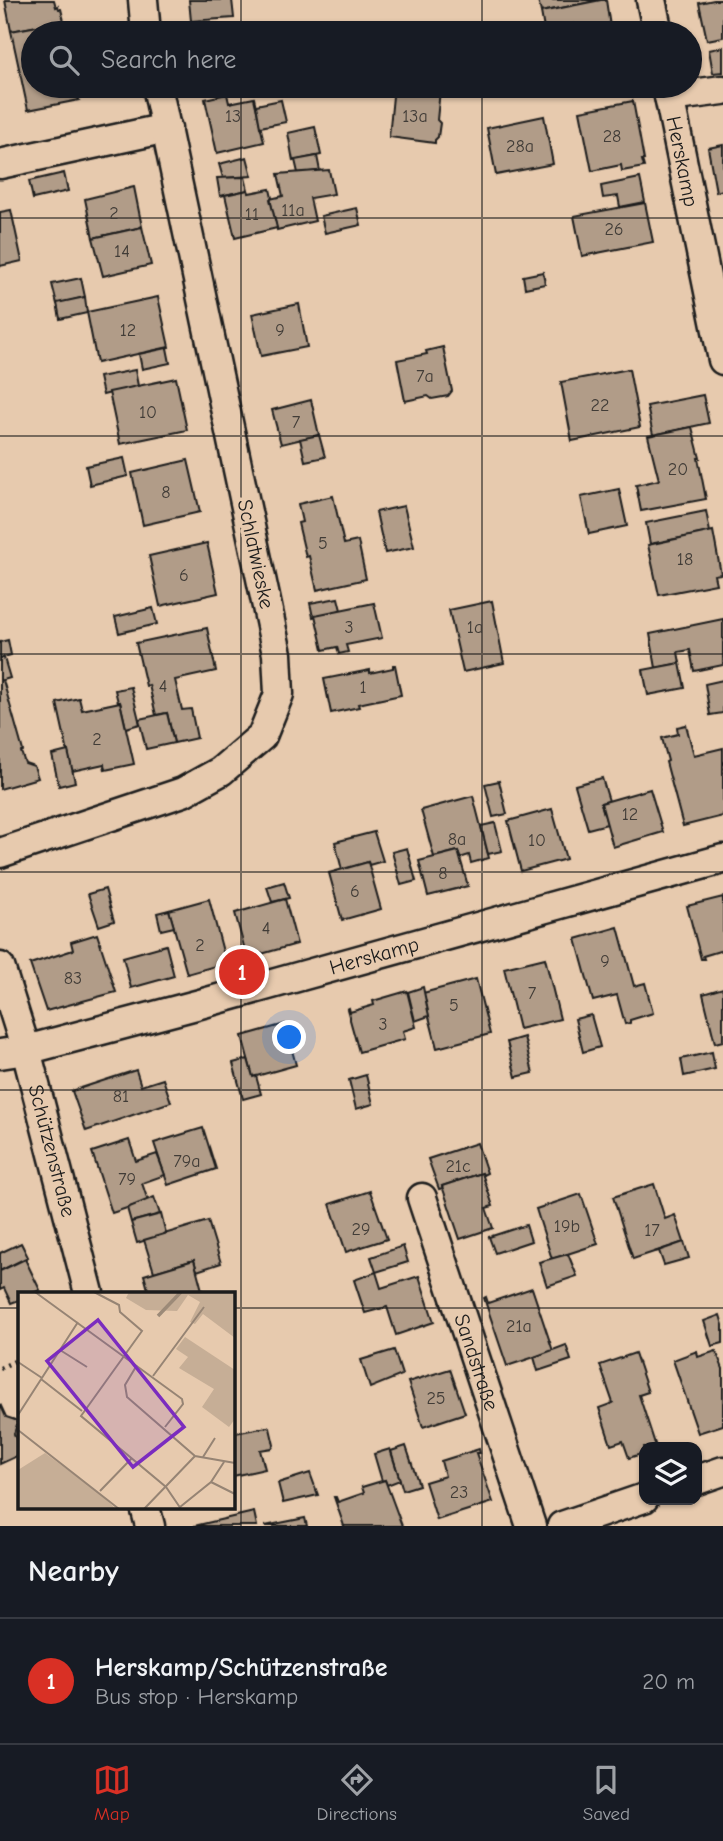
<!DOCTYPE html>
<html lang="en">
<head>
<meta charset="utf-8">
<style>
  :root { --surface:#171b24; --page:#242831; --text:#f1f3f6; --muted:#9ea1a6; --line:#363941; --accent:#d93025 }
  body { margin:0; font-family:"Comic Neue",sans-serif; background:var(--page); color:var(--text) }
  .controls { position:absolute; right:21px; bottom:21px; display:grid; overflow:hidden; border-radius:14px; box-shadow:0 2px 5px #0004 }
  .controls button { width:63px; height:63px; display:grid; place-items:center; padding:0; border:0; border-bottom:2px solid var(--line); background:var(--surface); color:var(--text); font:35px sans-serif }
  .you { position:absolute; left:290px; top:1038px; width:24px; height:24px; margin:-18px; border:5px solid #fff; border-radius:50%; background:#1a73e8; box-shadow:0 0 0 10px #1a73e833 }
  .badge { display:grid; place-items:center; width:46px; height:46px; border-radius:50%; background:var(--accent); color:#fff; font-size:23px; font-weight:700 }
  .pin { position:absolute; translate:-50% -50%; border:4px solid #fff; box-shadow:0 2px 7px #0006 }
  .list { margin:0; padding:0; list-style:none }
  h2 { display:flex; justify-content:space-between; align-items:center; height:91px; margin:0; padding:0 28px; font-size:30px }
  h2 small { font-size:23px; font-weight:400; color:var(--muted) }
  .list li { display:grid; grid-template-columns:46px 1fr auto; gap:21px; align-items:center; box-sizing:border-box; height:126px; padding:0 28px; border-top:2px solid var(--line) }
  .list b { display:block; font-size:26px; white-space:nowrap }
  .list p { margin:0; font-size:23px; white-space:nowrap; color:var(--muted) }
  .list em { font-size:23px; font-style:normal; color:var(--muted) }
  .icon { flex:none; width:38px; height:38px; fill:none; stroke:currentColor; stroke-width:2; stroke-linecap:round; stroke-linejoin:round }
  .map { position:relative; flex:none; width:723px; height:1526px; overflow:hidden }
  .search { position:absolute; background:var(--surface); box-shadow:0 2px 5px #0004; left:21px; right:21px; top:21px; height:77px; display:flex; align-items:center; gap:18px; box-sizing:border-box; padding:0 24px; border-radius:38px; color:var(--muted); font-size:26px }
  .sheet { height:217px; background:var(--surface) }
  nav { display:flex; justify-content:space-around; align-items:center; box-sizing:border-box; height:98px; border-top:2px solid var(--line); background:var(--surface); font-size:19px; color:var(--muted) }
  nav a { display:grid; justify-items:center; gap:4px }
  nav .on { color:var(--accent) }
  .map>svg:first-child { display:block }
  .building { fill:#b19c88; stroke:#1c1c1c; stroke-width:2 }
  .lines { fill:none; stroke-linecap:round; stroke-linejoin:round }
  .minor-casing { stroke:#1c1c1c; stroke-width:33 }
  .path { stroke:#1c1c1c; stroke-width:4.5; stroke-dasharray:2 5; stroke-linecap:butt }
  .minor { stroke:#e7caae; stroke-width:28 }
  .grid { fill:none; stroke:#1c1c1c; stroke-width:2; stroke-opacity:0.55 }
  .labels { text-anchor:middle; dominant-baseline:central; stroke-width:7; stroke-linejoin:round; paint-order:stroke }
  .number-label { font-size:18px; fill:#413c37 }
  .street-label { font-size:21px; fill:#1c1c1c; stroke:#e7caae }
  .inset-river { fill:none; stroke:#9c8a78; stroke-width:3.5 }
  .inset-road { fill:none; stroke:#968474; stroke-width:2 }
  .view { fill:#7b2cbf; fill-opacity:0.15; stroke:#7b2cbf; stroke-width:3.5 }
  .inset-edge { fill:none; stroke:#1c1c1c; stroke-width:3.5 }
</style>
</head>
<body>
<div class="map">
<svg width="723" height="1526" viewBox="0 0 723 1526">
  <rect width="100%" height="100%" fill="#e7caae"/>
  <filter id="ink" filterUnits="userSpaceOnUse"><feTurbulence type="fractalNoise" baseFrequency=".0143" numOctaves="2"/><feDisplacementMap in="SourceGraphic" scale="14" xChannelSelector="R" yChannelSelector="G"/><feConvolveMatrix kernelMatrix="1 2 1 2 8 2 1 2 1" color-interpolation-filters="sRGB"/></filter>
  <g filter="url(#ink)">
    <g class="building">
      <polygon points="5,0 54,0 56,7 58,6 59,9 61,9 64,21 11,31"/>
      <polygon points="189,0 232,0 234,18 191,21"/>
      <polygon points="538,0 601,0 541,12"/>
      <polygon points="601,0 606,0 611,33 574,33 573,24 544,29 541,12"/>
      <polygon points="714,0 723,0 723,37 707,40 699,3"/>
      <polygon points="64,21 67,33 33,33 33,86 78,86 81,97 78,98 79,100 28,110 11,31"/>
      <polygon points="723,47 723,72 713,73 709,50"/>
      <polygon points="394,86 440,90 437,120 440,123 438,137 435,140 435,143 389,137"/>
      <polygon points="421,86 462,86 462,94 421,88"/>
      <polygon points="227,94 229,103 254,98 264,142 217,153 205,99"/>
      <polygon points="281,100 286,122 260,127 256,105"/>
      <polygon points="633,101 644,160 642,160 644,167 622,171 621,165 592,171 580,111"/>
      <polygon points="544,116 553,164 496,175 487,128"/>
      <polygon points="315,127 321,155 293,161 288,133"/>
      <polygon points="723,145 723,190 716,192 708,148"/>
      <polygon points="317,156 320,171 298,173 295,160"/>
      <polygon points="247,157 252,176 223,178 219,164"/>
      <polygon points="329,170 334,194 310,198 315,221 277,230 270,199 283,196 278,174"/>
      <polygon points="64,173 68,191 33,199 29,181"/>
      <polygon points="245,177 248,190 220,196 217,178"/>
      <polygon points="640,178 645,202 620,207 618,196 603,198 601,186"/>
      <polygon points="134,187 142,227 93,238 85,199"/>
      <polygon points="270,189 272,198 270,199 277,228 235,238 225,195 248,190 249,193"/>
      <polygon points="645,203 653,242 582,256 574,216"/>
      <polygon points="357,208 361,225 325,233 321,216"/>
      <polygon points="11,210 22,261 0,266 0,212"/>
      <polygon points="142,227 151,265 103,276 93,238"/>
      <polygon points="543,272 545,284 525,288 523,276"/>
      <polygon points="81,278 85,297 57,304 52,284"/>
      <polygon points="85,297 87,313 60,319 57,303"/>
      <polygon points="158,297 169,347 97,363 87,312"/>
      <polygon points="299,304 307,347 261,356 252,314"/>
      <polygon points="443,347 452,391 448,396 432,399 428,396 405,401 397,360 427,354 426,351"/>
      <polygon points="167,348 170,363 142,369 139,354"/>
      <polygon points="629,369 640,427 572,441 561,382"/>
      <polygon points="135,370 138,386 103,395 99,377"/>
      <polygon points="176,378 187,430 120,444 109,392"/>
      <polygon points="703,395 709,423 653,435 647,406"/>
      <polygon points="311,400 319,435 281,444 272,410"/>
      <polygon points="692,427 700,458 698,458 706,499 641,511 636,485 659,480 648,436"/>
      <polygon points="319,435 325,457 305,461 300,439"/>
      <polygon points="124,458 128,476 90,485 86,466"/>
      <polygon points="188,460 200,512 143,525 132,473"/>
      <polygon points="619,489 627,526 589,534 581,497"/>
      <polygon points="333,496 344,544 358,541 366,579 317,590 309,556 306,557 298,523 302,522 298,504"/>
      <polygon points="404,506 414,547 385,553 376,512"/>
      <polygon points="706,511 710,532 650,544 646,523"/>
      <polygon points="713,531 721,574 714,575 716,584 659,595 648,545"/>
      <polygon points="207,543 218,593 160,606 149,556"/>
      <polygon points="338,598 341,610 313,617 310,603"/>
      <polygon points="492,601 504,663 463,672 449,610"/>
      <polygon points="374,603 382,638 346,645 348,652 339,654 337,647 323,650 315,615"/>
      <polygon points="153,608 157,624 119,633 115,617"/>
      <polygon points="723,619 723,665 694,671 690,650 678,652 680,663 656,668 650,634"/>
      <polygon points="207,628 216,671 175,680 182,710 191,709 197,738 174,743 167,713 156,715 149,685 146,686 136,643"/>
      <polygon points="8,640 11,655 0,658 0,642"/>
      <polygon points="0,658 4,658 10,678 0,681"/>
      <polygon points="680,663 685,688 648,695 643,670"/>
      <polygon points="393,665 395,665 401,695 358,704 359,707 331,713 324,679 370,670 370,673 393,668"/>
      <polygon points="3,680 23,751 21,752 25,763 34,766 38,778 0,789 0,681"/>
      <polygon points="723,680 723,713 710,715 705,684"/>
      <polygon points="131,687 140,724 126,728 120,702 118,702 115,690"/>
      <polygon points="79,698 82,710 120,702 134,764 105,770 104,764 72,771 57,703"/>
      <polygon points="167,713 174,743 146,749 139,719"/>
      <polygon points="686,725 694,755 723,748 723,816 683,826 666,762 668,761 662,738 678,734 677,727"/>
      <polygon points="68,751 75,782 59,786 52,755"/>
      <polygon points="602,778 609,801 601,803 607,824 588,829 575,785"/>
      <polygon points="499,781 507,814 493,817 485,784"/>
      <polygon points="650,789 663,832 613,847 601,803"/>
      <polygon points="473,796 489,858 471,863 469,855 460,858 458,851 434,857 421,810"/>
      <polygon points="552,809 566,859 521,871 508,821"/>
      <polygon points="495,823 502,851 488,854 481,826"/>
      <polygon points="374,832 383,861 369,865 368,862 342,870 335,842"/>
      <polygon points="407,848 416,881 401,885 392,852"/>
      <polygon points="458,851 468,886 428,896 419,861"/>
      <polygon points="368,862 381,909 342,920 329,873"/>
      <polygon points="284,882 289,898 272,902 267,887"/>
      <polygon points="105,889 114,921 99,926 88,894"/>
      <polygon points="723,897 723,950 703,956 704,959 701,959 687,906"/>
      <polygon points="209,899 226,963 187,974 169,910"/>
      <polygon points="285,899 297,944 247,958 235,913"/>
      <polygon points="169,910 174,927 161,930 157,913"/>
      <polygon points="618,927 634,986 645,983 653,1013 630,1020 630,1023 625,1024 617,995 593,1001 576,939"/>
      <polygon points="97,934 116,992 46,1011 30,964 73,950 71,942"/>
      <polygon points="166,945 174,976 131,988 123,957"/>
      <polygon points="545,958 560,1019 519,1029 504,968"/>
      <polygon points="476,979 490,1034 437,1048 423,993"/>
      <polygon points="423,987 429,1016 415,1021 408,992"/>
      <polygon points="723,988 723,1041 715,1043 703,994"/>
      <polygon points="407,991 416,1027 403,1031 405,1039 359,1052 347,1009 349,1008 350,1012 374,1005 373,1001"/>
      <polygon points="591,1015 600,1047 583,1052 575,1019"/>
      <polygon points="285,1024 296,1065 253,1077 242,1036"/>
      <polygon points="524,1037 533,1073 516,1077 507,1042"/>
      <polygon points="712,1052 715,1069 684,1076 681,1059"/>
      <polygon points="248,1059 253,1077 256,1076 261,1094 243,1099 233,1063"/>
      <polygon points="136,1070 141,1086 163,1079 171,1102 86,1131 72,1091"/>
      <polygon points="366,1075 373,1104 356,1109 349,1080"/>
      <polygon points="203,1128 216,1169 168,1185 154,1143"/>
      <polygon points="129,1140 136,1161 157,1154 165,1175 142,1183 148,1201 112,1213 92,1152"/>
      <polygon points="477,1143 487,1173 483,1175 482,1173 442,1186 443,1188 439,1189 428,1159"/>
      <polygon points="482,1173 493,1206 486,1208 493,1228 460,1239 442,1186"/>
      <polygon points="654,1184 665,1219 675,1215 684,1242 633,1259 613,1197"/>
      <polygon points="370,1191 387,1239 346,1252 330,1204"/>
      <polygon points="581,1194 598,1244 552,1259 536,1209"/>
      <polygon points="154,1197 160,1214 131,1222 127,1208"/>
      <polygon points="161,1214 166,1234 137,1243 131,1222"/>
      <polygon points="208,1221 221,1263 197,1271 194,1260 154,1272 144,1240"/>
      <polygon points="526,1225 531,1241 495,1253 489,1237"/>
      <polygon points="684,1242 689,1258 664,1265 659,1251 655,1252"/>
      <polygon points="21,1243 28,1257 0,1271 0,1253"/>
      <polygon points="403,1246 408,1262 376,1272 371,1257"/>
      <polygon points="568,1254 577,1276 547,1286 539,1262"/>
      <polygon points="25,1259 40,1290 33,1293 19,1293 19,1300 11,1303 4,1288 0,1290 0,1271"/>
      <polygon points="194,1260 202,1290 189,1293 149,1293 144,1275"/>
      <polygon points="376,1272 381,1288 419,1276 434,1322 396,1335 387,1307 365,1313 354,1280"/>
      <polygon points="532,1288 553,1351 507,1366 484,1298 486,1297 488,1303"/>
      <polygon points="720,1315 723,1325 723,1343 712,1346 704,1321"/>
      <polygon points="566,1345 571,1360 538,1371 534,1357"/>
      <polygon points="394,1350 402,1375 370,1388 361,1360"/>
      <polygon points="697,1351 698,1357 716,1351 723,1369 723,1425 698,1433 673,1360"/>
      <polygon points="635,1353 648,1392 639,1395 656,1447 644,1447 644,1453 629,1458 623,1441 611,1445 599,1408 613,1403 600,1365"/>
      <polygon points="450,1369 465,1413 423,1427 408,1382"/>
      <polygon points="0,1404 6,1417 18,1421 14,1434 19,1445 19,1455 0,1464"/>
      <polygon points="233,1424 235,1433 267,1427 270,1428 274,1445 272,1448 260,1450 265,1469 233,1476"/>
      <polygon points="406,1446 419,1485 403,1490 391,1451"/>
      <polygon points="390,1449 400,1480 387,1485 385,1480 382,1481 374,1454"/>
      <polygon points="479,1449 480,1453 476,1453 493,1502 437,1520 425,1482 445,1476 441,1461"/>
      <polygon points="310,1473 318,1495 283,1503 278,1483"/>
      <polygon points="385,1480 402,1526 344,1526 334,1497 336,1497 338,1502 364,1493 362,1487"/>
      <polygon points="254,1512 257,1526 194,1526"/>
      <polygon points="305,1518 307,1526 265,1526"/>
    </g>
    <g class="lines">
      <g class="minor-casing">
        <g id="minor">
          <polyline points="143,0 146,33"/>
          <polyline points="651,0 658,33"/>
          <path id="s1" d="M667,86L723,360"/>
          <polyline points="669,97 723,90"/>
          <polyline points="0,164 167,128"/>
          <polyline points="0,853 183,792 221,771 262,736 279,694 277,654 157,86"/>
          <path id="s2" d="M0,967L26,1050L89,1293"/>
          <path id="s3" d="M0,1054L26,1050L200,1004L723,859"/>
          <path id="s4" d="M422,1198L531,1526"/>
          <polyline points="697,1480 723,1471"/>
          <polyline points="145,1507 150,1526"/>
          <polyline points="562,1526 644,1498"/>
        </g>
      </g>
      <polyline class="path" points="0,1368 19,1359"/>
      <use href="#minor" class="minor"/>
    </g>
  </g>
  <path class="grid" d="M241,0V33M482,0V33M241,86V1526M482,86V1526M0,218H723M0,436H723M0,654H723M0,872H723M0,1090H723M0,1308H19M233,1308H723"/>
  <g class="labels">
    <g class="number-label">
      <text x="233" y="116">13</text>
      <text x="415" y="116">13a</text>
      <text x="612" y="136">28</text>
      <text x="520" y="146">28a</text>
      <text x="293" y="210">11a</text>
      <text x="114" y="213">2</text>
      <text x="252" y="214">11</text>
      <text x="614" y="229">26</text>
      <text x="122" y="251">14</text>
      <text x="128" y="330">12</text>
      <text x="280" y="330">9</text>
      <text x="425" y="376">7a</text>
      <text x="600" y="405">22</text>
      <text x="148" y="412">10</text>
      <text x="296" y="422">7</text>
      <text x="678" y="469">20</text>
      <text x="166" y="492">8</text>
      <text x="323" y="543">5</text>
      <text x="685" y="559">18</text>
      <text x="184" y="575">6</text>
      <text x="349" y="627">3</text>
      <text x="475" y="627">1a</text>
      <text x="163" y="686">4</text>
      <text x="363" y="687">1</text>
      <text x="97" y="739">2</text>
      <text x="630" y="814">12</text>
      <text x="457" y="839">8a</text>
      <text x="537" y="840">10</text>
      <text x="443" y="873">8</text>
      <text x="355" y="891">6</text>
      <text x="266" y="928">4</text>
      <text x="200" y="945">2</text>
      <text x="605" y="961">9</text>
      <text x="73" y="978">83</text>
      <text x="532" y="993">7</text>
      <text x="454" y="1005">5</text>
      <text x="383" y="1024">3</text>
      <text x="121" y="1096">81</text>
      <text x="187" y="1161">79a</text>
      <text x="458" y="1166">21c</text>
      <text x="127" y="1179">79</text>
      <text x="567" y="1226">19b</text>
      <text x="361" y="1229">29</text>
      <text x="652" y="1230">17</text>
      <text x="519" y="1326">21a</text>
      <text x="436" y="1398">25</text>
      <text x="459" y="1492">23</text>
    </g>
    <g class="street-label">
      <text stroke="none"><textPath href="#s1" startOffset="77">Herskamp</textPath></text>
      <text transform="translate(256 554) rotate(78)">Schlatwieske</text>
      <text stroke="none"><textPath href="#s3" startOffset="387">Herskamp</textPath></text>
      <text stroke="none"><textPath href="#s2" startOffset="191">Schützenstraße</textPath></text>
      <text stroke="none"><textPath href="#s4" startOffset="173">Sandstraße</textPath></text>
    </g>
  </g>
  <g transform="translate(18 1292)">
    <rect width="217" height="217" fill="#e7caae"/>
    <path d="M111,0H217V46L185,22L177,32L172,30L182,10L170,3L159,19L128,18L108,6ZM167,45L217,78V127L211,135L184,115L196,97L161,76L170,65L158,57ZM27,161L81,201L98,217H0V178Z" fill="#c6ae96"/>
    <path class="inset-river" d="M140,24L163,0"/>
    <path class="inset-road" d="M17,0L164,107L165,112L147,135M76,0L101,13L102,20L124,39L63,124L148,195L163,217M42,58L69,75M0,70L24,86M119,73L107,93L109,105L177,164L217,171M135,84L186,15M23,87L64,119M0,123L60,30M0,138L101,217M185,165L197,146M193,190L217,202M82,199L114,166M162,215L193,190L206,170M126,217L177,164"/>
    <path class="view" d="M80,28L166,135L115,175L29,69Z"/>
    <rect width="217" height="217" class="inset-edge"/>
  </g>
</svg>
<div class="controls">
<button><svg class="icon" aria-label="layers" viewBox="0 0 24 24"><path d="M12 4l9 5-9 5-9-5zM3 14l9 5 9-5"/></svg></button>
</div>
<div class="you"></div>
<div class="pin badge" style="left:242px;top:972px">1</div>
<div class="search"><svg class="icon" aria-label="search" viewBox="0 0 24 24"><circle cx="10" cy="10" r="6"/><path d="M15 15l6 6"/></svg>Search here</div>
</div>
<section class="sheet">
<h2>Nearby<small></small></h2>
<ul class="list">
<li><span class="badge">1</span><div><b>Herskamp/Schützenstraße</b><p>Bus stop · Herskamp</p></div><em>20 m</em></li>
</ul>
</section>
<nav>
<a class="on"><svg class="icon" aria-label="map" viewBox="0 0 24 24"><path d="M3 6l6-2 6 2 6-2v14l-6 2-6-2-6 2zM9 4v14M15 6v14"/></svg>Map</a>
<a><svg class="icon" aria-label="directions" viewBox="0 0 24 24"><path d="M12 3l9 9-9 9-9-9zM9 14v-3h6M13 9l2 2-2 2"/></svg>Directions</a>
<a><svg class="icon" aria-label="saved" viewBox="0 0 24 24"><path d="M7 4h10v16l-5-4-5 4z"/></svg>Saved</a>
</nav>
</body>
</html>
